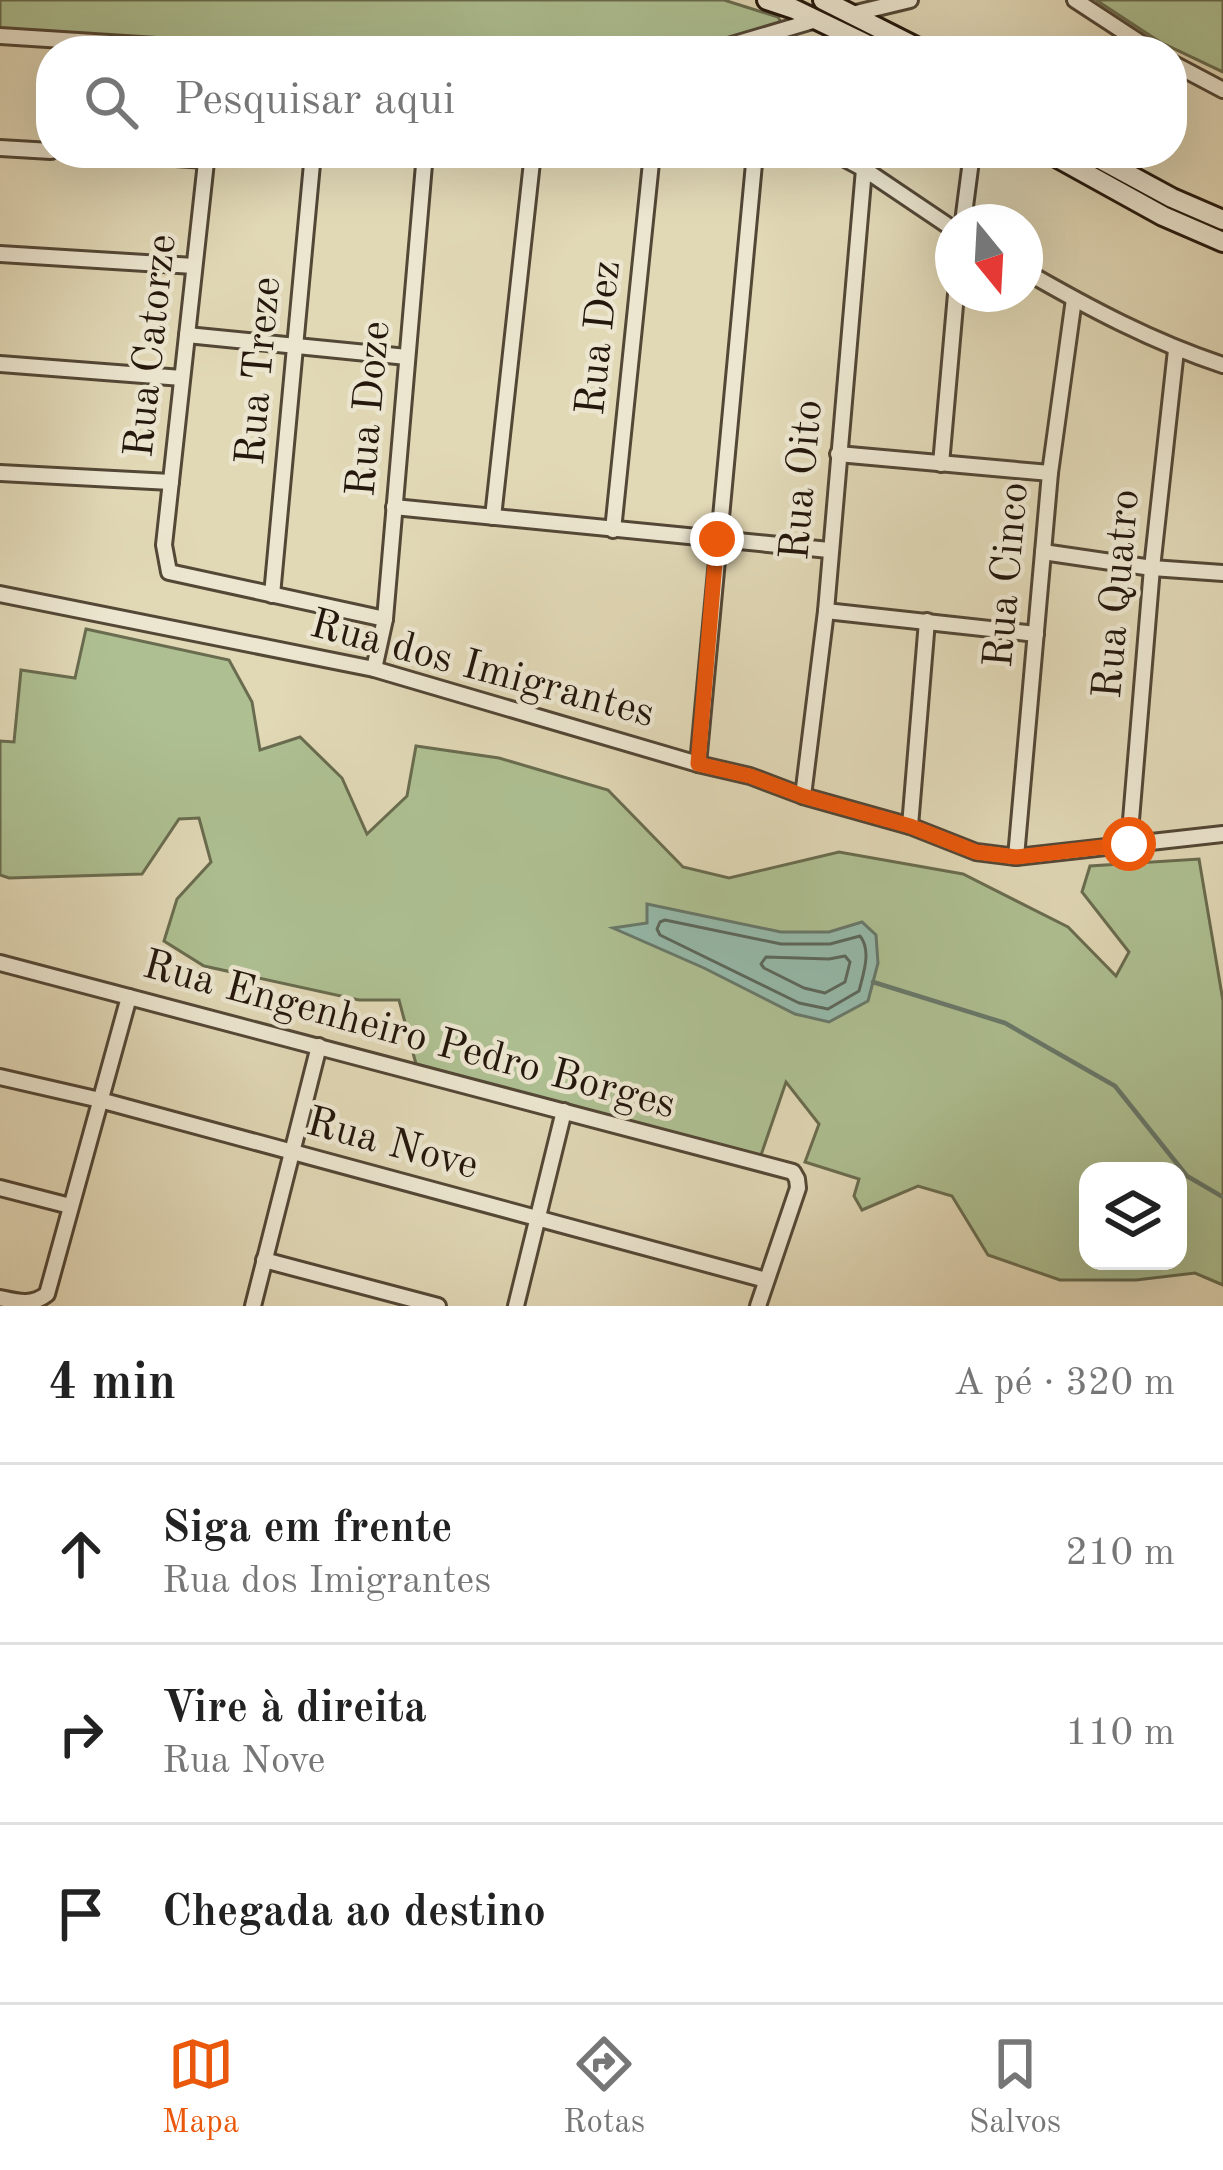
<!DOCTYPE html>
<html lang="pt">
<head>
<meta charset="utf-8">
<style>
  :root { --surface:#fff; --page:#f6f6f6; --text:#222; --muted:#767676; --line:#e0e0e0; --accent:#ea580c }
  body { margin:0; font-family:"Old Standard TT",serif; background:var(--page); color:var(--text) }
  .controls { position:absolute; right:36px; bottom:36px; display:grid; overflow:hidden; border-radius:24px; box-shadow:0 12px 48px #0002 }
  .controls button { width:108px; height:108px; display:grid; place-items:center; padding:0; border:0; border-bottom:3px solid var(--line); background:var(--surface); color:var(--text); font:60px sans-serif }
  .compass { position:absolute; left:935px; top:204px; width:108px; height:108px; border-radius:50%; background:var(--surface); box-shadow:0 12px 48px #0002; rotate:162deg }
  .stop { position:absolute; width:36px; height:36px; margin:-27px; border:9px solid #ea580c; border-radius:50%; background:#fff }
  .stop.end { background:#ea580c; border-color:#fff; box-shadow:0 3px 12px #0008 }
  .list { margin:0; padding:0; list-style:none }
  h2 { display:flex; justify-content:space-between; align-items:center; height:156px; margin:0; padding:0 48px; font-size:51px }
  h2 small { font-size:39px; font-weight:400; color:var(--muted) }
  .list li { display:grid; grid-template-columns:78px 1fr auto; gap:36px; align-items:center; box-sizing:border-box; height:180px; padding:0 48px; border-top:3px solid var(--line) }
  .list b { display:block; font-size:45px; white-space:nowrap }
  .list p { margin:0; font-size:39px; white-space:nowrap; color:var(--muted) }
  .list em { font-size:39px; font-style:normal; color:var(--muted) }
  .icon { flex:none; width:66px; height:66px; fill:none; stroke:currentColor; stroke-width:2; stroke-linecap:round; stroke-linejoin:round }
  .map { position:relative; flex:none; width:1223px; height:1306px; overflow:hidden }
  .search { position:absolute; background:var(--surface); box-shadow:0 12px 48px #0002; left:36px; right:36px; top:36px; height:132px; display:flex; align-items:center; gap:30px; box-sizing:border-box; padding:0 42px; border-radius:48px; color:var(--muted); font-size:45px }
  .sheet { height:696px; background:var(--surface) }
  nav { display:flex; justify-content:space-around; align-items:center; box-sizing:border-box; height:168px; border-top:3px solid var(--line); background:var(--surface); font-size:33px; color:var(--muted) }
  nav a { display:grid; justify-items:center; gap:6px }
  nav .on { color:var(--accent) }
  .map>svg:first-child { display:block }
  .green { fill:#aec092; stroke:#696c4f; stroke-width:3; fill-rule:evenodd }
  .water { fill:#95baab; stroke:#68796b; stroke-width:3 }
  .lines { fill:none; stroke-linecap:round; stroke-linejoin:round }
  .shore { stroke:#5c685c; stroke-width:3 }
  .stream { stroke:#68796b; stroke-width:4.5 }
  .minor-casing { stroke:#534736; stroke-width:20 }
  .secondary-casing { stroke:#24170c; stroke-width:24 }
  .minor { stroke:#ece6d0; stroke-width:14 }
  .secondary { stroke:#ece6d0; stroke-width:18 }
  .route { stroke:#ea580c; stroke-width:15 }
  .labels { text-anchor:middle; dominant-baseline:central; stroke-width:9; stroke-linejoin:round; paint-order:stroke }
  .street-label { font-size:42px; fill:#24170c; stroke:#ece6d0 }
</style>
</head>
<body>
<div class="map">
<svg width="1223" height="1306" viewBox="0 0 1223 1306">
  <rect width="100%" height="100%" fill="#e1d8b6"/>
  <filter id="stains"><feTurbulence type="fractalNoise" baseFrequency=".00167" numOctaves="4"/><feColorMatrix values="0 0 0 0 .2 0 0 0 0 .09 0 0 0 0 .02 0 0 0 .5 -.17"/></filter>
  <radialGradient id="worn" r=".72"><stop offset=".6" stop-color="#630" stop-opacity="0"/><stop offset="1" stop-color="#630" stop-opacity=".3"/></radialGradient>
  <g class="green">
    <polygon points="0,0 724,0 778,17 781,22 776,29 679,51 353,51 0,31"/>
    <polygon points="1096,0 1223,0 1223,72 1160,42"/>
    <path d="M86,629L229,660L252,702L260,750L300,737L342,778L367,834L407,796L416,746L499,758L608,790L683,867L729,878L839,852L963,874L1068,927L1116,976L1129,952L1082,892L1090,866L1199,859L1223,1001V1285L1195,1273L1136,1280H1060L988,1255L952,1196L918,1186L862,1210L854,1196L859,1179L805,1162L819,1124L786,1082L760,1158L416,1064L399,1000H359L204,966L164,941L177,899L211,862L199,818L179,819L142,874L9,878L0,875V741L14,742L21,670L75,678ZM1088,1171H1178V1261H1088Z"/>
  </g>
  <polygon class="water" points="647,904 781,932 829,932 862,922 876,935 878,963 868,1001 829,1022 795,1014 704,968 613,928 647,923"/>
  <g class="lines">
    <g class="shore">
      <path d="M665,920L781,944H830L860,936C872,951 863,974 859,991L828,1009L799,1003L660,935L657,929L660,922Z"/>
      <polygon points="845,956 850,962 845,982 825,993 804,988 764,968 761,964 766,957 829,959"/>
    </g>
    <polyline class="stream" points="873,982 1005,1023 1115,1086 1187,1176 1223,1197"/>
    <g class="minor-casing">
      <g id="minor">
        <polyline points="1075,0 1153,51"/>
        <polyline points="852,14 910,0"/>
        <polyline points="0,36 235,51"/>
        <polyline points="711,51 816,20"/>
        <polyline points="1172,63 1223,90"/>
        <polyline points="0,148 51,151"/>
        <polyline points="98,153 206,160"/>
        <polyline points="207,153 164,545 169,572 385,619"/>
        <polyline points="834,153 864,169 953,229"/>
        <polyline points="963,222 972,153"/>
        <polyline points="0,254 194,266"/>
        <path d="M1025,271C1089,308 1153,342 1223,365"/>
        <polyline points="187,335 407,357"/>
        <polyline points="0,364 182,378"/>
        <polyline points="838,454 1050,473"/>
        <polyline points="941,464 956,294"/>
        <polyline points="0,473 171,482"/>
        <polyline points="394,507 829,550"/>
        <polyline points="493,517 533,153"/>
        <polyline points="613,530 652,153"/>
        <polyline points="1043,552 1152,568 1223,573"/>
        <polyline points="0,594 374,669 698,764 750,776 803,796 910,826 976,852 1016,857 1223,834"/>
        <polyline points="272,595 313,153"/>
        <polyline points="826,611 1036,634"/>
        <polyline points="374,669 385,619 425,153"/>
        <polyline points="698,764 755,153"/>
        <polyline points="803,796 826,611 864,169"/>
        <polyline points="910,826 927,621"/>
        <polyline points="1129,844 1152,568 1176,350"/>
        <polyline points="1016,857 1050,473 1074,299"/>
        <polyline points="0,963 793,1172 797,1179 798,1188 758,1306"/>
        <polyline points="0,1077 100,1100 766,1280"/>
        <polyline points="0,1188 70,1206"/>
        <polyline points="264,1260 438,1306"/>
        <path d="M0,1298C18,1302 32,1306 47,1294L129,997"/>
        <polyline points="253,1306 319,1046"/>
        <polyline points="516,1306 564,1111"/>
      </g>
    </g>
    <g class="secondary-casing">
      <g id="secondary">
        <polyline points="767,0 794,9 881,51"/>
        <polyline points="823,0 924,51"/>
        <polyline points="1049,153 1163,216 1223,242"/>
        <polyline points="1089,153 1172,198 1223,220"/>
      </g>
    </g>
    <use href="#minor" class="minor"/>
    <use href="#secondary" class="secondary"/>
  </g>
  <g class="lines">
    <polyline class="route" points="717,539 698,764 750,776 803,796 910,826 976,852 1016,857 1129,844"/>
  </g>
  <g class="labels">
    <g class="street-label">
      <text transform="translate(600 338) rotate(-84)">Rua Dez</text>
      <text transform="translate(152 346) rotate(-84)">Rua Catorze</text>
      <text transform="translate(260 371) rotate(-85)">Rua Treze</text>
      <text transform="translate(370 409) rotate(-85)">Rua Doze</text>
      <text transform="translate(803 480) rotate(-85)">Rua Oito</text>
      <text transform="translate(1008 575) rotate(-85)">Rua Cinco</text>
      <text transform="translate(1118 594) rotate(-85)">Rua Quatro</text>
      <text transform="translate(482 670) rotate(15)">Rua dos Imigrantes</text>
      <text transform="translate(409 1036) rotate(15)">Rua Engenheiro Pedro Borges</text>
      <text transform="translate(392 1145) rotate(15)">Rua Nove</text>
    </g>
  </g>
  <rect width="100%" height="100%" filter="url(#stains)"/>
  <rect width="100%" height="100%" fill="url(#worn)"/>
</svg>
<div class="controls">
<button><svg class="icon" aria-label="layers" viewBox="0 0 24 24"><path d="M12 4l9 5-9 5-9-5zM3 14l9 5 9-5"/></svg></button>
</div>
<svg class="compass" viewBox="-18 -18 36 36"><path d="M0-13l5 13h-10z" fill="#e53935"/><path d="M0 13l5-13h-10z" fill="#767676"/></svg>
<div class="stop" style="left:1129px;top:844px"></div>
<div class="stop end" style="left:717px;top:539px"></div>
<div class="search"><svg class="icon" aria-label="search" viewBox="0 0 24 24"><circle cx="10" cy="10" r="6"/><path d="M15 15l6 6"/></svg>Pesquisar aqui</div>
</div>
<section class="sheet">
<h2>4 min<small>A pé · 320 m</small></h2>
<ul class="list">
<li><svg class="icon" aria-label="ahead" viewBox="0 0 24 24"><path d="M12 20V5M6 11l6-6 6 6"/></svg><div><b>Siga em frente</b><p>Rua dos Imigrantes</p></div><em>210 m</em></li>
<li><svg class="icon" aria-label="right" viewBox="0 0 24 24"><path d="M7 20v-9h11M14 6l5 5-5 5"/></svg><div><b>Vire à direita</b><p>Rua Nove</p></div><em>110 m</em></li>
<li><svg class="icon" aria-label="arrive" viewBox="0 0 24 24"><path d="M6 21V4h12l-3 4 3 4H6"/></svg><div><b>Chegada ao destino</b></div></li>
</ul>
</section>
<nav>
<a class="on"><svg class="icon" aria-label="map" viewBox="0 0 24 24"><path d="M3 6l6-2 6 2 6-2v14l-6 2-6-2-6 2zM9 4v14M15 6v14"/></svg>Mapa</a>
<a><svg class="icon" aria-label="directions" viewBox="0 0 24 24"><path d="M12 3l9 9-9 9-9-9zM9 14v-3h6M13 9l2 2-2 2"/></svg>Rotas</a>
<a><svg class="icon" aria-label="saved" viewBox="0 0 24 24"><path d="M7 4h10v16l-5-4-5 4z"/></svg>Salvos</a>
</nav>
</body>
</html>
